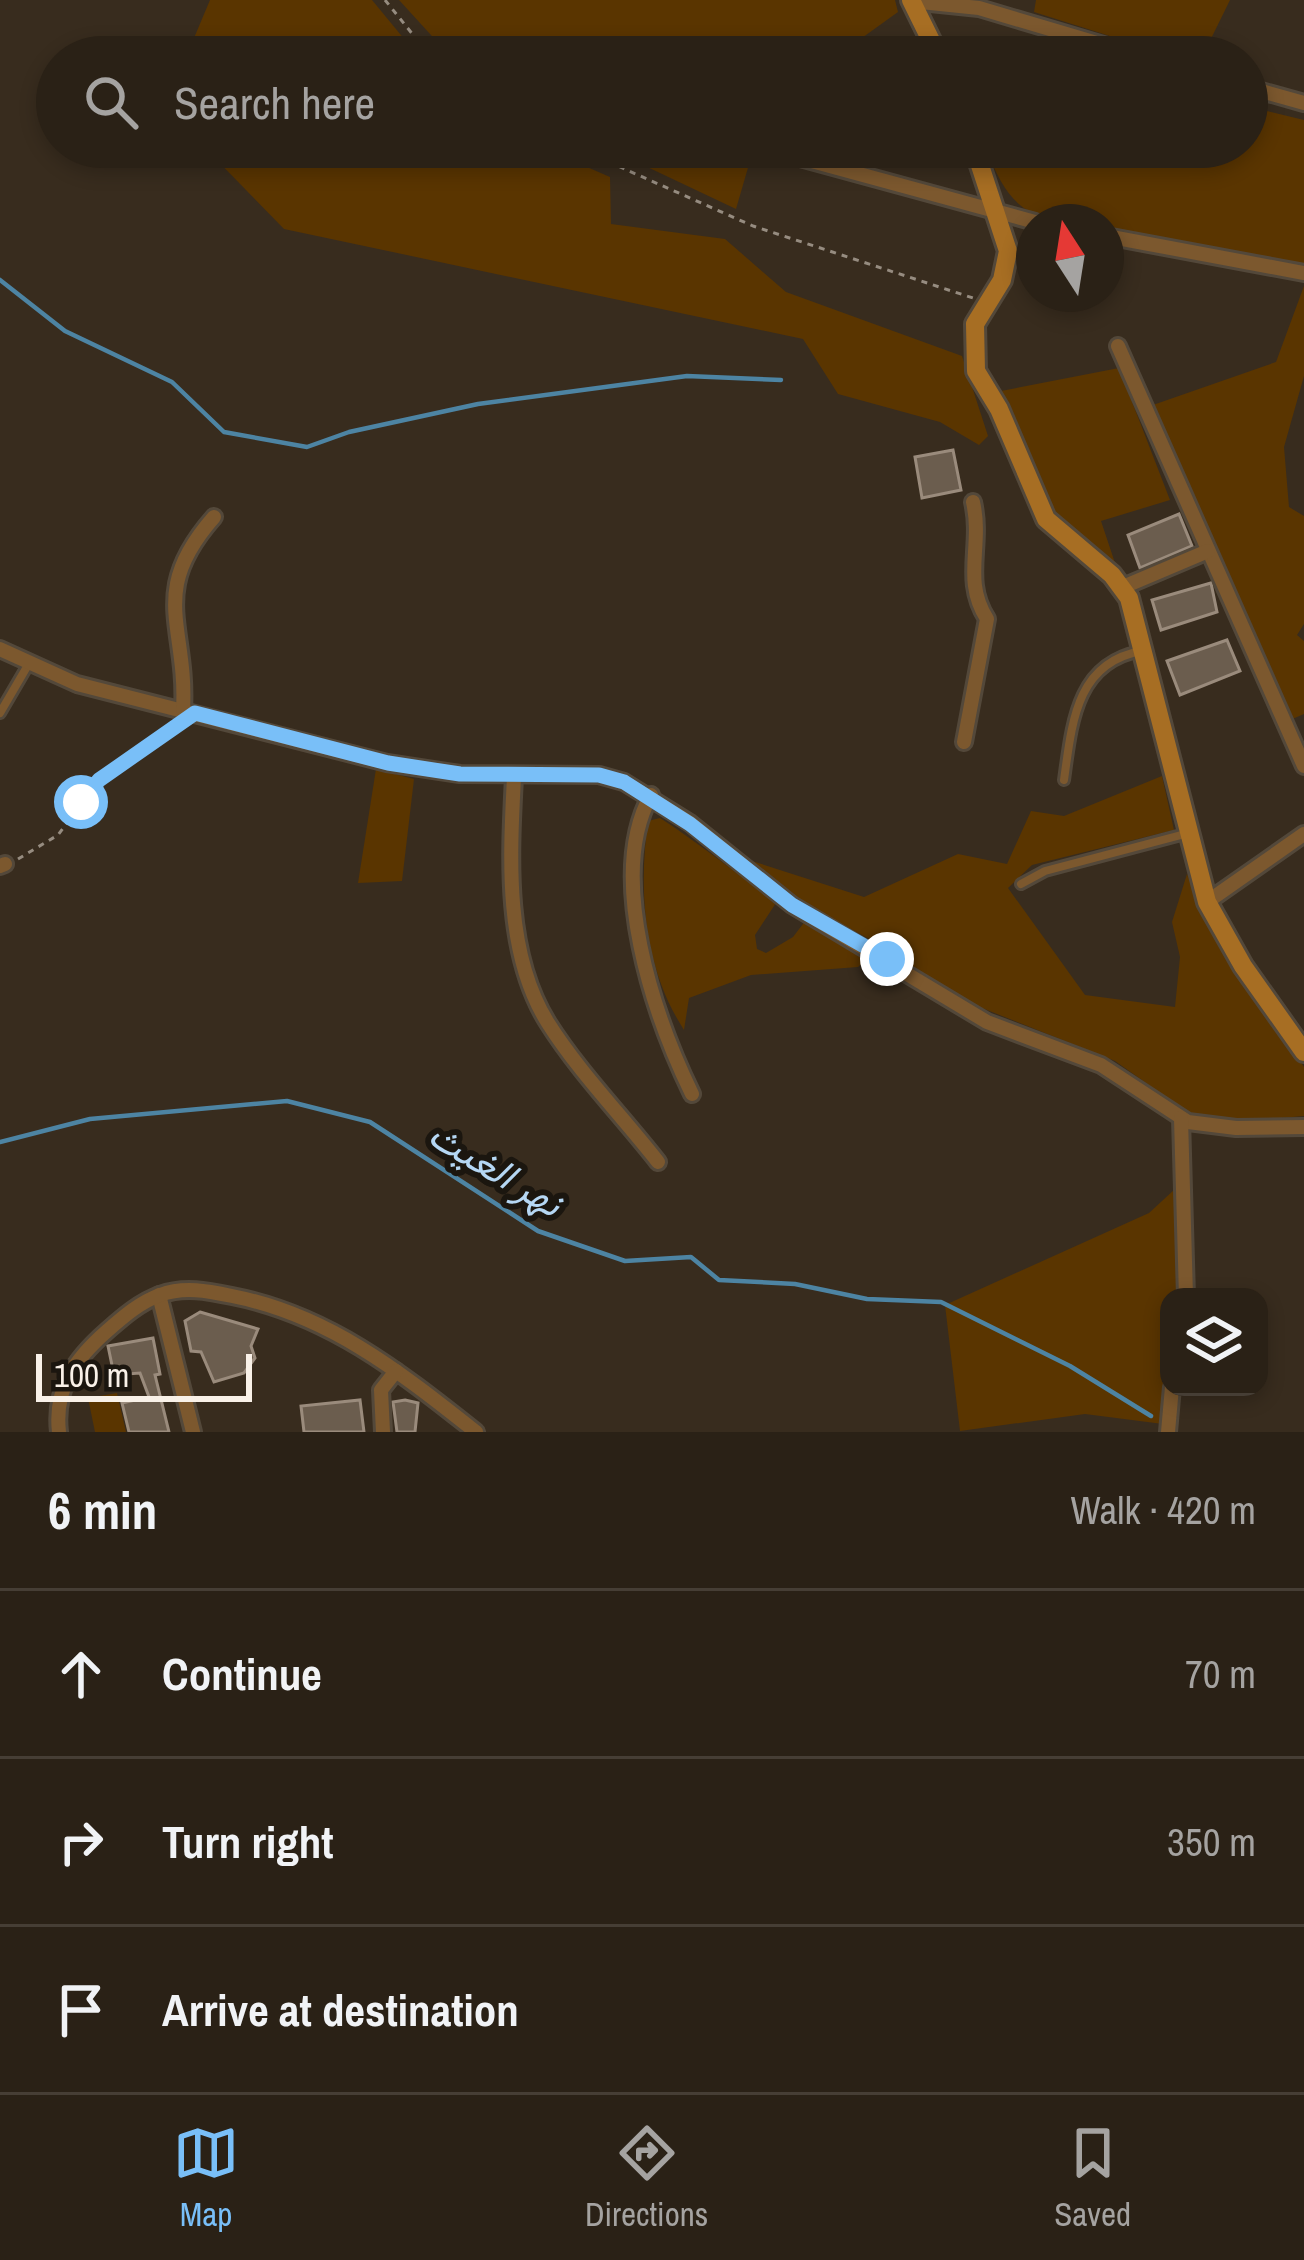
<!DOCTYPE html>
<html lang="en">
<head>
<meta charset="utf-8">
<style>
  :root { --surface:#2a2116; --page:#362e23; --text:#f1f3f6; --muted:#a5a3a1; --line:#463e35; --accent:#79bff8 }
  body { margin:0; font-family:"Archivo Narrow",Vazirmatn,sans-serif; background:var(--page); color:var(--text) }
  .controls { position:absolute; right:36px; bottom:36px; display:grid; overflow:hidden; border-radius:24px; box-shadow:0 6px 18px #0003 }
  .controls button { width:108px; height:108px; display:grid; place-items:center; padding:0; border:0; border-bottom:3px solid var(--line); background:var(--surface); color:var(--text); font:60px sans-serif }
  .compass { position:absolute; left:1016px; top:204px; width:108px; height:108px; border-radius:50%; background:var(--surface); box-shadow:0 6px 18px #0003; rotate:348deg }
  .scale { position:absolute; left:36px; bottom:30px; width:216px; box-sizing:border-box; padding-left:12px; border:6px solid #f9f1e8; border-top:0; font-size:33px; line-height:42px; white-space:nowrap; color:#f9f1e8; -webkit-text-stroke:9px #1b160f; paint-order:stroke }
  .stop { position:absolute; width:36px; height:36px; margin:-27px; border:9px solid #79bff8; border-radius:50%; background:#fff }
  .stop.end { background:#79bff8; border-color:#fff; box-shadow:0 3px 12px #0008 }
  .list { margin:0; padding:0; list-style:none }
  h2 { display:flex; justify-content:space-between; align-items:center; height:156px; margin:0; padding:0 48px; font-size:51px }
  h2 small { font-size:39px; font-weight:400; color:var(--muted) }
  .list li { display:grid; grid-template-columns:78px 1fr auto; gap:36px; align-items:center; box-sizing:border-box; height:168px; padding:0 48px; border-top:3px solid var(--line) }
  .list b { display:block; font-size:45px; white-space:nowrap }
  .list em { font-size:39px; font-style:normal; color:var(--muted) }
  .icon { flex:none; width:66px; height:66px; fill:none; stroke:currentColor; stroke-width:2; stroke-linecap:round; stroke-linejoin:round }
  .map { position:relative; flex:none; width:1304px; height:1432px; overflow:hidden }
  .search { position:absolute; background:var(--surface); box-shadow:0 6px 18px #0003; left:36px; right:36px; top:36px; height:132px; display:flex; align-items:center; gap:30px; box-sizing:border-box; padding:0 42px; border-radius:66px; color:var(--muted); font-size:45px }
  .sheet { height:660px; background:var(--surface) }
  nav { display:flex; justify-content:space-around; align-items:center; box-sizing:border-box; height:168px; border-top:3px solid var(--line); background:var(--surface); font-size:33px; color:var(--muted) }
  nav a { display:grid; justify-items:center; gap:6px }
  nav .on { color:var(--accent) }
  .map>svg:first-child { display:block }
  .green { fill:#5a3500 }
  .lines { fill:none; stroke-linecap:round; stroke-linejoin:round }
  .stream { stroke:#4d84a3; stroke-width:4.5 }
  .building { fill:#6b5d4e; stroke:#9a8b7c; stroke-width:3 }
  .lane-casing { stroke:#53483a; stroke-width:14 }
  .street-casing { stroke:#53483a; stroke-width:20 }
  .secondary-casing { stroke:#53483a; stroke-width:24 }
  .path { stroke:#968c80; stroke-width:3; stroke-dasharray:6 6; stroke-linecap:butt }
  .lane { stroke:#7c582e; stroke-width:8 }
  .street { stroke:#7c582e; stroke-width:14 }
  .secondary { stroke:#a76e23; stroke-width:18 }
  .route { stroke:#79bff8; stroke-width:15 }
  .labels { text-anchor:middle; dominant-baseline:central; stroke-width:12; stroke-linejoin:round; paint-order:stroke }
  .water-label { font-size:39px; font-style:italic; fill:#b5d7f4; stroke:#1b160f }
</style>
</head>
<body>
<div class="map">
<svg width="1304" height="1432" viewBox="0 0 1304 1432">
  <rect width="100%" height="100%" fill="#382c1e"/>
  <g class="green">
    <polygon points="210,0 372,0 419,57 186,57"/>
    <polygon points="399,0 895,0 898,12 841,53 803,48 787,57 451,57"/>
    <polygon points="1036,0 1230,0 1202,57 1176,57 1034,12"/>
    <path d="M1247,106L1304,120V265L1106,231V222C1032,222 1013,217 985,147H1167L1226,162L1232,147H1247Z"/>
    <polygon points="204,147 541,147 610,177 611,224 725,239 786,292 962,356 988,436 979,445 940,422 838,394 803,339 284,229"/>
    <polygon points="605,147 754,147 736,209"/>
    <polygon points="1304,286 1304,376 1284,447 1289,507 1304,516 1304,624 1297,635 1304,641 1304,714 1290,720 1150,406 1276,362"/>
    <polygon points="1119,368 1170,500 1101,521 1116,566 1058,524 1001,391"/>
    <polygon points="376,769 414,779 402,881 358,883"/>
    <polygon points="1162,776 1174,830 1032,865 1008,888 1085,995 1175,1007 1180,957 1172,922 1187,874 1205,917 1304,1067 1304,1116 1234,1122 1187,1112 1115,1061 962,1000 873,941 781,890 752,861 864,897 958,854 1007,864 1031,811 1064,816"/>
    <path d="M660,818C701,844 736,875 778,900L755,935L757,949L766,953L793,937L806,920L868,958L858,967L751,975L689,998L684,1030C644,968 638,892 648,821Z"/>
    <polygon points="1175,1189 1177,1297 1169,1297 1163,1424 1085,1414 960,1431 945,1305 1149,1213"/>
    <polygon points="117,1393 126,1432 95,1432 88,1398"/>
  </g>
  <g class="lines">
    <g class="stream">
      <polyline points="0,280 65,331 172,382 224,432 307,447 349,432 478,404 687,376 781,380"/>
      <polyline points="0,1142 90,1119 287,1101 370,1122 538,1231 625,1261 691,1257 719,1280 795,1284 867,1299 941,1302 1070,1366 1151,1416"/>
    </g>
  </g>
  <g class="building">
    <polygon points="953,450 961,490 922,498 915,457"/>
    <polygon points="1179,514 1192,546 1140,568 1128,535"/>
    <polygon points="1211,583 1217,612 1161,630 1152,600"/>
    <polygon points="1227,640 1240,671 1180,695 1167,661"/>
    <polygon points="200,1312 258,1329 251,1346 255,1358 244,1373 214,1382 201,1352 191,1351 185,1321"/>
    <polygon points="153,1338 160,1374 155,1375 169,1432 129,1432 122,1403 149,1397 140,1373 114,1375 108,1346"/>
    <polygon points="360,1400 364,1432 304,1432 301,1406"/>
    <polygon points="405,1400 418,1403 415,1432 397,1432 393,1402"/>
  </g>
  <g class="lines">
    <g class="lane-casing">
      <g id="lane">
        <polyline points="0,713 28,665"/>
        <path d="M1064,780C1072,723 1076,663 1141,651"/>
        <polyline points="1021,884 1045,871 1185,834"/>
      </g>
    </g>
    <g class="street-casing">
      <g id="street">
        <polyline points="911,1 979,8 1144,57"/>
        <polyline points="1247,87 1304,103"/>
        <polyline points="760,147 1035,222"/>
        <polyline points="1106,236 1304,273"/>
        <polyline points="1118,346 1304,766"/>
        <polyline points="1123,587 1208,551"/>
        <polyline points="0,649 77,684 387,763 460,774 599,775 624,782 690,823 792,905 987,1022 1101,1065 1188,1122 1236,1128 1304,1127"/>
        <path d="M183,710C188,626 147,593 214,517"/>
        <path d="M964,742L987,619C962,580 983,546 973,502"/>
        <path d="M514,777C510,856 504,953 548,1023C579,1072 622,1116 658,1162"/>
        <path d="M651,795C606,876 654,1016 692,1094"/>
        <polyline points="0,866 5,864"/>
        <polyline points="1207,902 1304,834"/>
        <polyline points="1181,1118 1186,1297"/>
        <polyline points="159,1295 193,1432"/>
        <path d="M59,1432C54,1388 75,1359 107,1331C123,1317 140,1302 160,1295C184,1286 208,1291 232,1296C329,1315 400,1372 476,1432"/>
        <polyline points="383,1432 381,1390 396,1371"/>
        <polyline points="1168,1432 1172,1387"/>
      </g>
    </g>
    <g class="secondary-casing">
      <g id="secondary">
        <polyline points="911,0 939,57"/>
        <polyline points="974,147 1008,251 1002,280 975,324 976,371 999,409 1046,519 1112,575 1129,598 1207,902 1243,966 1304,1052"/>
      </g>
    </g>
    <g class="path">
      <polyline points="385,0 431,57"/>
      <polyline points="575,147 753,226 973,298"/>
      <polyline points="18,859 58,835 99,780 178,725"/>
    </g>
    <use href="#lane" class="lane"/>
    <use href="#street" class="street"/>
    <use href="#secondary" class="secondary"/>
  </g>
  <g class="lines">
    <polyline class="route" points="81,802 99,780 195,713 388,763 460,774 599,775 624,782 690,824 792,905 887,959"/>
  </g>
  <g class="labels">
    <g class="water-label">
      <text transform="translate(496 1168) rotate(31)">نهر الغيث</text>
    </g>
  </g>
</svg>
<div class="controls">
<button><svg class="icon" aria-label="layers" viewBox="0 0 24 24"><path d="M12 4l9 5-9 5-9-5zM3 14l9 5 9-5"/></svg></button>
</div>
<svg class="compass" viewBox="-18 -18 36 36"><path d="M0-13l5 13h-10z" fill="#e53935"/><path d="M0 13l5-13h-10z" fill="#a5a3a1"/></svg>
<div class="scale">100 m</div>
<div class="stop" style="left:81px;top:802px"></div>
<div class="stop end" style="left:887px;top:959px"></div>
<div class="search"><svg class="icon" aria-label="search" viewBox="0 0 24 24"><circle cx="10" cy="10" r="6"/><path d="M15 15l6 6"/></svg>Search here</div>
</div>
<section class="sheet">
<h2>6 min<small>Walk · 420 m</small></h2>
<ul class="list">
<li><svg class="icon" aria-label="ahead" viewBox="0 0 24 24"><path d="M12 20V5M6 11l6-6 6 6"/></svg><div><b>Continue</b></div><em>70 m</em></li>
<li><svg class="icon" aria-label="right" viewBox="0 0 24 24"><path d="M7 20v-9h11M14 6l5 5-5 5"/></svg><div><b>Turn right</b></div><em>350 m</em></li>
<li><svg class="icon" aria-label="arrive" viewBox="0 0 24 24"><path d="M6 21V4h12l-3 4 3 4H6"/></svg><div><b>Arrive at destination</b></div></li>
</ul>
</section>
<nav>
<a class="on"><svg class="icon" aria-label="map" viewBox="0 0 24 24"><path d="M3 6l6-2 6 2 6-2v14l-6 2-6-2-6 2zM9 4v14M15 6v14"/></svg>Map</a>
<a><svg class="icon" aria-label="directions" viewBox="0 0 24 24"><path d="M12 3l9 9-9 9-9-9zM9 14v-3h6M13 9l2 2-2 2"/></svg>Directions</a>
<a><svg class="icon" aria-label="saved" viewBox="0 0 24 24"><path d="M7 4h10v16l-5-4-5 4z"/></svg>Saved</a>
</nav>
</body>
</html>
